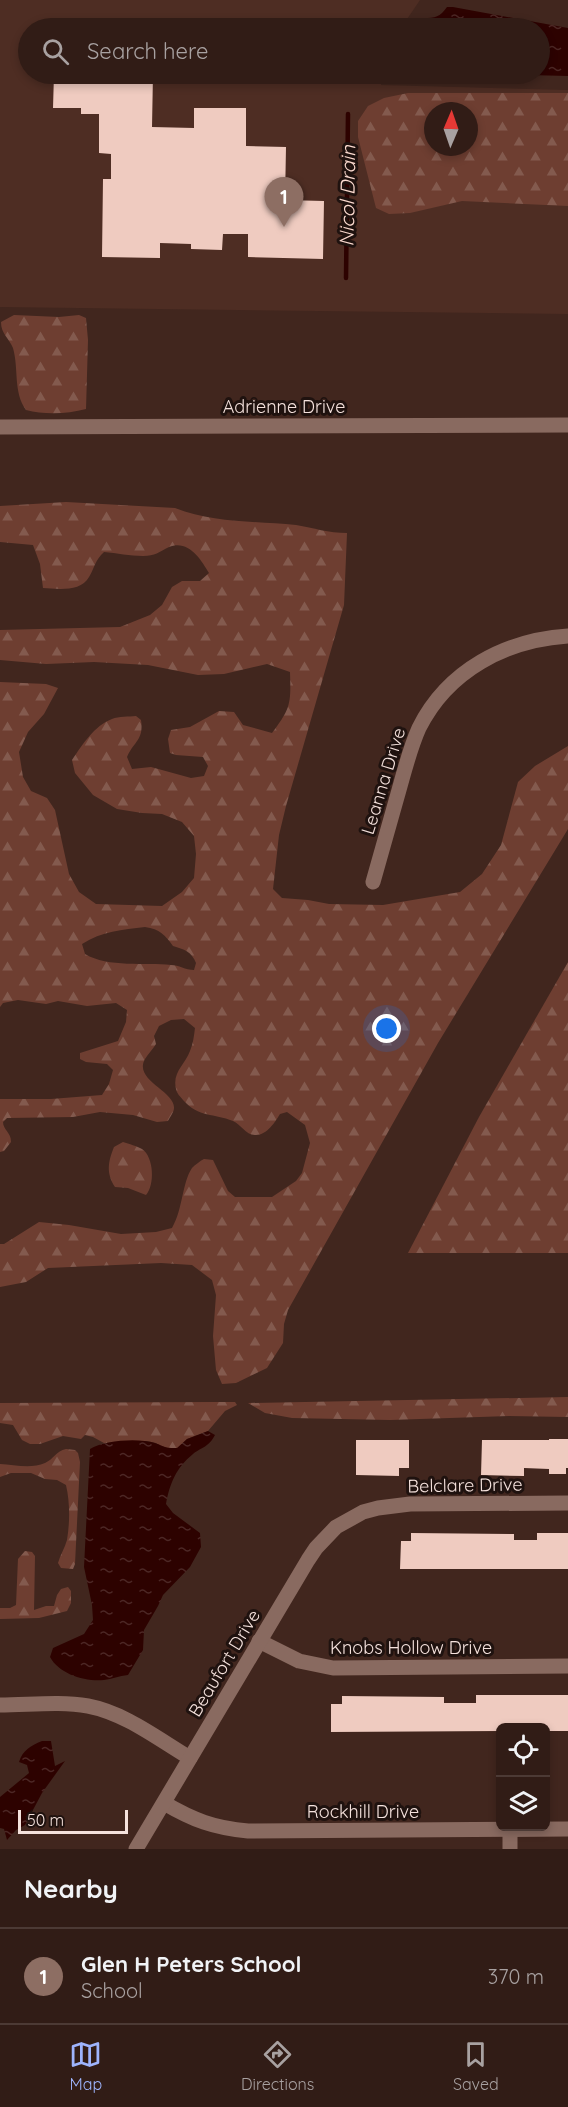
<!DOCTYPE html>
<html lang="en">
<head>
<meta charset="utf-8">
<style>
  :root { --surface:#311c16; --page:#39251f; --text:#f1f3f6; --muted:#a8a1a1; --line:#4c3a35; --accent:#9eb4fd }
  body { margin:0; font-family:Quicksand,sans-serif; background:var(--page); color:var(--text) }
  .controls { position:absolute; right:18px; bottom:18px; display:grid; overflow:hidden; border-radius:9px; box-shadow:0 3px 9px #0003 }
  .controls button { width:54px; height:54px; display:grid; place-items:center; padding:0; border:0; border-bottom:2px solid var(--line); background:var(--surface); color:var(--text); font:30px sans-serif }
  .compass { position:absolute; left:424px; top:102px; width:54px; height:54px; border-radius:50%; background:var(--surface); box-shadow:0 3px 9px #0003; rotate:2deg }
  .scale { position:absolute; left:18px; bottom:15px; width:110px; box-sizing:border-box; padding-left:6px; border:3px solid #f5e2dd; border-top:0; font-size:16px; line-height:21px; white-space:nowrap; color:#f5e2dd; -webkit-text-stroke:4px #1f120f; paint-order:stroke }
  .you { position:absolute; left:387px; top:1029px; width:21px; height:21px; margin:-15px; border:4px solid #fff; border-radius:50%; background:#1a73e8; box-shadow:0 0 0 9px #1a73e833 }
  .badge { display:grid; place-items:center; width:39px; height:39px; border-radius:50%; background:var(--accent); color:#fff; font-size:20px; font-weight:700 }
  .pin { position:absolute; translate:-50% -50px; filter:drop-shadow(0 2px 3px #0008) }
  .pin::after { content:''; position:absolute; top:32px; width:21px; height:18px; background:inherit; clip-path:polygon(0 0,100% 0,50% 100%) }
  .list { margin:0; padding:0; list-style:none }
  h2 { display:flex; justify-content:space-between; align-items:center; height:78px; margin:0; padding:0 24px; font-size:26px }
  h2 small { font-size:20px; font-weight:400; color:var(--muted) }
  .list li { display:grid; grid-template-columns:39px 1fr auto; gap:18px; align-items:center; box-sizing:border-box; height:96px; padding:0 24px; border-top:2px solid var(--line) }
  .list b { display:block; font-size:22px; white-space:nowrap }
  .list p { margin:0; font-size:20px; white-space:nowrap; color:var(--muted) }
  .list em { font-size:20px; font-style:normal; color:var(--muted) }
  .icon { flex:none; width:33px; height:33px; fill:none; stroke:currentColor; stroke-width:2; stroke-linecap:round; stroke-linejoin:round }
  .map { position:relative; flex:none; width:568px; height:1849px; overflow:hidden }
  .search { position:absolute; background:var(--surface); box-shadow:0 3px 9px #0003; left:18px; right:18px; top:18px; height:66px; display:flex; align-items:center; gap:15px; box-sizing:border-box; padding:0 21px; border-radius:33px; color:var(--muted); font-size:22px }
  .sheet { height:174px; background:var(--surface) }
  nav { display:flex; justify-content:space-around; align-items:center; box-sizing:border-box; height:84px; border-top:2px solid var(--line); background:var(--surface); font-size:16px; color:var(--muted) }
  nav a { display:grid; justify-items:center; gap:3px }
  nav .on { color:var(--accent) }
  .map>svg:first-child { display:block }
  .built { fill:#4e2d23; fill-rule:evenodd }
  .forest { fill:url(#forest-firs); fill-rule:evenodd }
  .water { fill:url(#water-ripples) }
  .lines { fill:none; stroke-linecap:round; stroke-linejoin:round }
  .stream { stroke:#2d0200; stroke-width:4.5 }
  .building { fill:#efcbc0 }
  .minor { stroke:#896a60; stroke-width:15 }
  .labels { text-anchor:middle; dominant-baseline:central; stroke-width:6; stroke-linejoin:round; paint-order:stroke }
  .street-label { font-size:18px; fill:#f5e2dd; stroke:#1f120f }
  .water-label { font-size:20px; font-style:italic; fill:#fddbd0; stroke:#1f120f }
</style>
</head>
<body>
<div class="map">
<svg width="568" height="1849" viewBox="0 0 568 1849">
  <defs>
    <pattern id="forest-firs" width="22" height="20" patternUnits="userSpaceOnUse" patternTransform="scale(1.5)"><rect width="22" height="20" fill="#6e3e31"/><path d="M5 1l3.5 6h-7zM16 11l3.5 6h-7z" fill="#835a4e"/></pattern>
    <pattern id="water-ripples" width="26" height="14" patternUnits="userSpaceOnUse" patternTransform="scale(1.5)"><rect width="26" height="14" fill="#2d0200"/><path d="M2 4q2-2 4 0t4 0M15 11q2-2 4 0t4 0" fill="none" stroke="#4c2725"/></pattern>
  </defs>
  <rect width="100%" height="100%" fill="#41261e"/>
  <path class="built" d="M0,0H420L401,28H28V74H381V85L568,90V314L0,307ZM433,111H469V147H433Z"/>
  <g class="forest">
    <path d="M408,93H568V206L462,201L410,213L389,214L376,208L358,137V121L368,106L384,98ZM433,111H469V147H433Z"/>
    <path d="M14,315L59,317L79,315L86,318L88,340L86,409C67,414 45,415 26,410C13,392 19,369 13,348C9,338 1,334 1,322Z"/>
    <path d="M66,502L175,508C213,523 255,521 296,525C314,528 328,533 347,533L344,605L286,806L279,835L273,889L282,898L308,900L329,904L383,905L460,892L482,874L501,845L518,782L535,766L568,746V829L438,1043L288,1310L284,1324L283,1343L267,1368L236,1383L222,1384L216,1370L213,1336L216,1295L212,1280L192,1265L161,1263L48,1268L26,1282L0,1287V1244H4L39,1222L69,1225L121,1234L156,1232L172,1228C183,1209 182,1183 192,1168C195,1165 200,1161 204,1159L213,1160L228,1191L235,1197H272L296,1181L302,1173L310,1143L305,1125L287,1112L280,1114C275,1122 267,1135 256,1135C246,1136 241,1124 233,1121C214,1113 199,1118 183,1100C180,1096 177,1094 176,1089C172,1072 185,1065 190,1051C193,1044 194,1036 195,1028L184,1019L171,1020L159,1026L154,1036L156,1044C153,1049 148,1054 145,1059C133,1080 175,1091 174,1108C174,1112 170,1117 168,1121L157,1122L133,1115L100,1112L73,1117L7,1118L3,1122C3,1130 11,1132 11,1142L4,1151L0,1152V1099H51L102,1095L109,1084L113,1070L107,1064L86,1062L80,1059V1053L118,1041L126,1022L127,1010L116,1003L87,1006L58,1001L46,1004L18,1000L3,1003L0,1007V682L46,684L58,688L44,714L28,732L19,752L23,777L31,791L47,798L55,810L69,874L79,892L96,904L162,906L182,892L194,878L196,854L194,836L182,822L162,814L142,813L117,809L93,795L75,773L72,760C83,744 94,726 112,719C119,716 129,717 136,716L141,720C144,740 134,741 127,757L132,769L151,767L191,778L204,776L208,766L203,757L176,755L170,753L168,739L171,730L190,727L219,711L234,712L243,725L272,733C291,708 291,703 290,672L267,664L224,674L198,675L148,665L94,662L46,664L0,660V630L120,627L150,615L162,605L172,587L182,581H200L209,573C201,559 188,539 169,547C159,552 155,556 143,556C130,556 117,553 104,552C95,560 95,567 89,577C81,592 58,589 43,588L40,564L33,545L0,542V506ZM145,927C160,929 165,935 173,946C184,949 192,952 196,963L194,970C185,970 179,965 171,965C145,962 108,968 85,954L82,944C102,931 122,930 145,927Z"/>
    <polygon points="568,962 568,1253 408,1253 479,1117"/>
    <path d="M123,1142C129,1144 137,1146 142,1149C154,1157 155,1185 146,1195L128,1188L115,1187C106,1173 108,1162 114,1147Z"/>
    <polygon points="568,1397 568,1417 509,1416 390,1420 292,1418 265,1413 248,1403"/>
    <polygon points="214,1402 235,1402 237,1405 225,1411 208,1431 187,1439 178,1448 163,1448 156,1443 146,1441 104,1443 93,1437 85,1435 81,1439 63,1436 40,1444 30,1444 22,1440 13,1425 0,1423 0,1403"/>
    <path d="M66,1449L75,1450L78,1453L80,1462L75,1564L73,1569L61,1568L58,1563C60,1555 65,1548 67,1540C70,1522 70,1502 66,1485L57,1480L45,1479L31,1473H11L0,1477V1464C14,1465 32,1469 45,1463C54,1459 56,1451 66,1449Z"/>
    <polygon points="25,1551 32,1552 35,1556 34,1610 46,1606 54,1606 57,1595 61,1589 68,1587 71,1591 71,1603 67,1611 39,1618 0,1619 0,1608 10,1608 16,1605 18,1559"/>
  </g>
  <g class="water">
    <path d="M447,7H453L568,28V76L484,74H540V28H416L424,18C435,18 440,17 447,7Z"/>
    <path d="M208,1431L215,1435C208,1448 203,1446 193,1454C176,1468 170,1483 166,1504L173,1513L200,1533L201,1547L190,1567L163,1595L158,1606L144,1630L143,1650L128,1675C119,1676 112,1679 104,1680C85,1682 59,1674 50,1657L53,1648L84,1634L93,1620L92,1605L84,1567L90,1449C104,1440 139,1438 155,1443C166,1447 164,1448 177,1448L187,1439Z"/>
    <path d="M42,1741H51L55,1766L65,1761L42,1793L25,1825L16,1830L7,1840L4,1829L0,1828V1797L29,1773L27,1765L19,1762C23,1750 30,1746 42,1741Z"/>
  </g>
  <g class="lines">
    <polyline class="stream" points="346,278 348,114"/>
  </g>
  <g class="building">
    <polygon points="54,74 153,74 152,127 194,128 194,108 246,108 246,146 286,147 285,200 324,201 323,259 248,257 248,234 223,234 222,250 191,249 191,244 160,243 160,258 102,257 103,179 111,179 111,154 99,153 99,114 81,114 81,108 53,108"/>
    <polygon points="549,1439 568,1439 568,1468 566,1468 566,1474 549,1474 549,1469 524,1468 524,1476 481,1475 482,1440 549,1440"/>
    <polygon points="356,1440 409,1440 409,1468 399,1468 399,1476 356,1475"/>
    <polygon points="411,1533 514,1534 514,1540 537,1540 537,1533 568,1533 568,1569 400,1569 401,1541 411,1541"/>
    <polygon points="476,1695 568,1695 568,1731 546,1731 546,1728 501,1728 501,1731 331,1732 331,1704 342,1704 342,1696 444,1697 444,1703 476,1703"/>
  </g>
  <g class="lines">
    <g class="minor">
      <polyline points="0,427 568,425"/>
      <path d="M373,882C382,851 390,821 399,790C405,769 410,748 419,728C448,670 506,640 568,636"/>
      <polyline points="259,1641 299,1661 333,1668 568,1666"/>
      <path d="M0,1705C29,1705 60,1701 88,1706C125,1713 158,1739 190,1758"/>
      <path d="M164,1803C193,1820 214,1828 248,1831L568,1829"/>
      <polyline points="136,1849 308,1560 316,1548 336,1527 363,1512 378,1508 410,1504 568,1503"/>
      <polyline points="510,1849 510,1829"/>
    </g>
  </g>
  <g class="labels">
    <g class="street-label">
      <text x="284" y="406">Adrienne Drive</text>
      <text transform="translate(383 781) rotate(-73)">Leanna Drive</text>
      <text transform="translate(465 1485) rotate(-1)">Belclare Drive</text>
      <text x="411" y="1647">Knobs Hollow Drive</text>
      <text transform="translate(224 1663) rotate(-59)">Beaufort Drive</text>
      <text x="363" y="1811">Rockhill Drive</text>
    </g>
    <g class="water-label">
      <text transform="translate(347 196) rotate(-89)">Nicol Drain</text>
    </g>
  </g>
</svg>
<div class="controls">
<button><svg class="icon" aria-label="locate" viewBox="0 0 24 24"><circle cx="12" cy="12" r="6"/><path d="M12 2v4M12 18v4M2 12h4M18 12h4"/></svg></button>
<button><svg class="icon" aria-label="layers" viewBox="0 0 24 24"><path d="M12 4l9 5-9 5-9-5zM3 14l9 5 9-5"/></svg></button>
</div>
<svg class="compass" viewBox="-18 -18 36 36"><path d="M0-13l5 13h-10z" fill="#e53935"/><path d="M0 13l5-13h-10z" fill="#a8a1a1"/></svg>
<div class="scale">50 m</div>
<div class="you"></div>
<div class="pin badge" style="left:284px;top:227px;background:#8d6e63">1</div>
<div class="search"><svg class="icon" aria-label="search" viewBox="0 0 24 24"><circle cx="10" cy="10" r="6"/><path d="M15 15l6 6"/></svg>Search here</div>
</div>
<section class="sheet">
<h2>Nearby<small></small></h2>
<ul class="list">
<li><span class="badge" style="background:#8d6e63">1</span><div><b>Glen H Peters School</b><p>School</p></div><em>370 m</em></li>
</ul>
</section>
<nav>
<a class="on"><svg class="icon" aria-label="map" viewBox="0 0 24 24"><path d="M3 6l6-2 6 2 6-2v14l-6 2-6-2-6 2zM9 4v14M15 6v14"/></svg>Map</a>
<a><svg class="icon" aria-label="directions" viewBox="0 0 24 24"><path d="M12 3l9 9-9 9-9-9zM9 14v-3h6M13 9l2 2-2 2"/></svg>Directions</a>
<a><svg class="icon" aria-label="saved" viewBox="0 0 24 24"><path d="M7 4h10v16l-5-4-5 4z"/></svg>Saved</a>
</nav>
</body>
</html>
